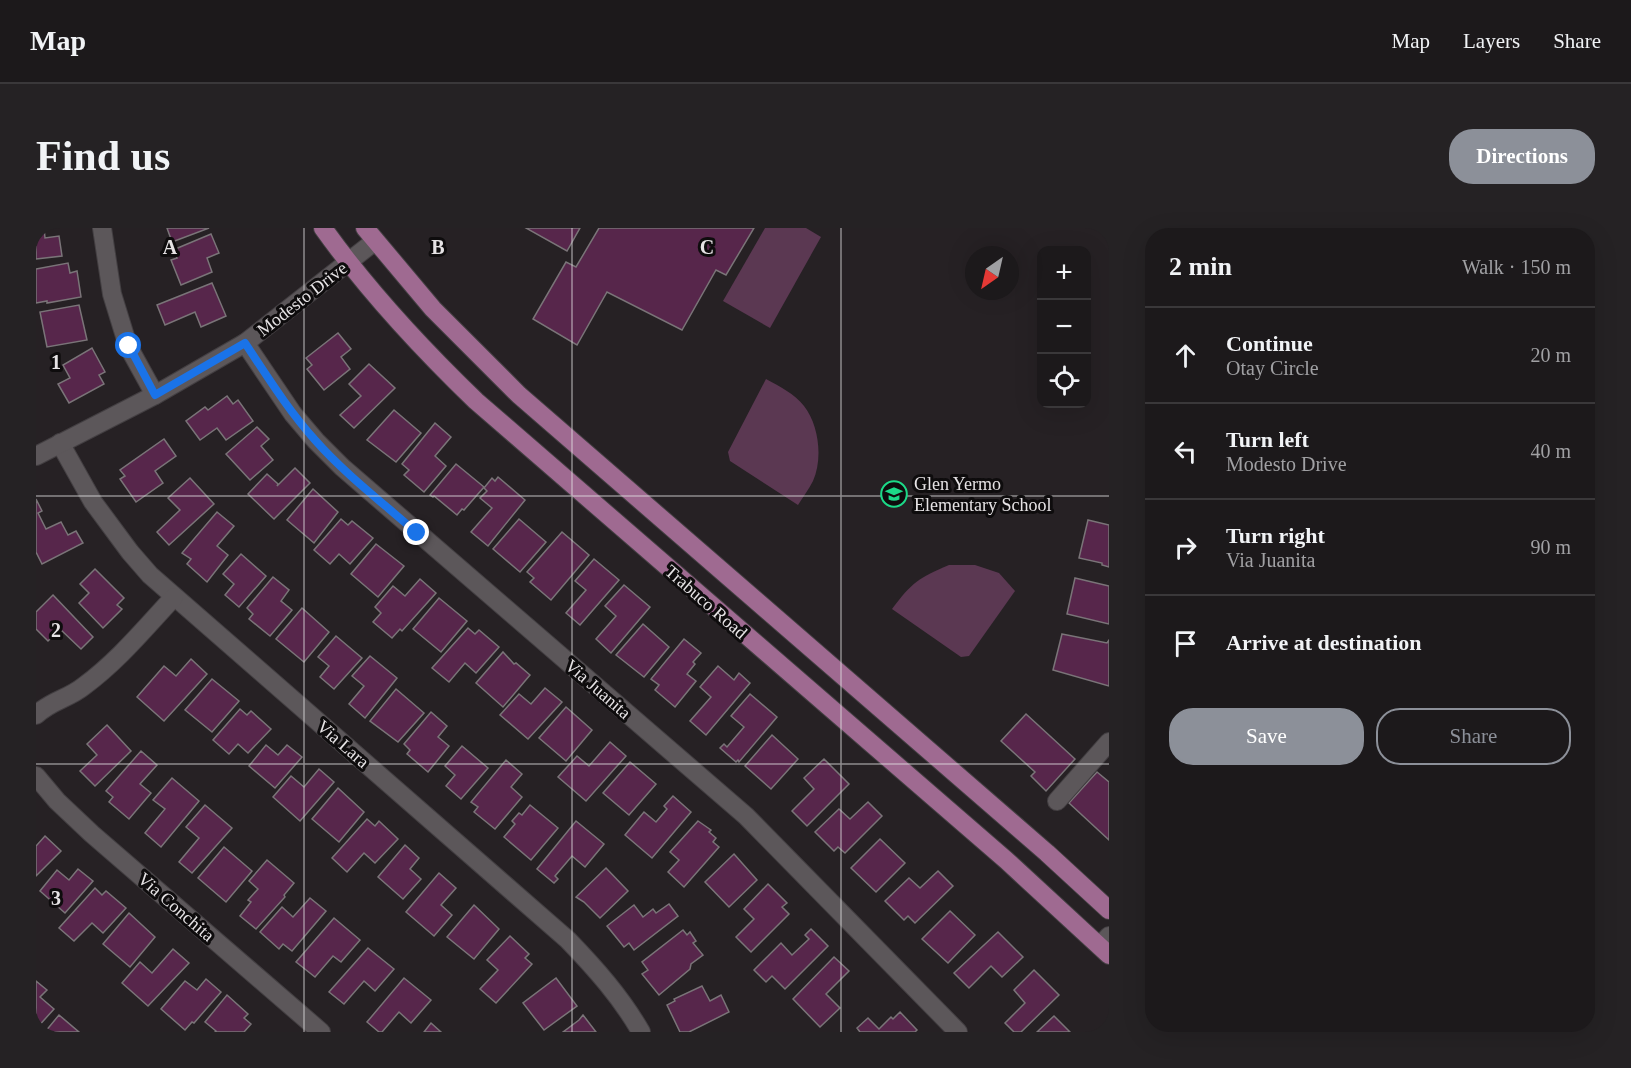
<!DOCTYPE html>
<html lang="en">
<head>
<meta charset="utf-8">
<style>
  :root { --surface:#1c191b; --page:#252224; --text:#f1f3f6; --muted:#a0a0a3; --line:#3a383a; --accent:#8c9099 }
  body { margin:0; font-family:"Times New Roman",serif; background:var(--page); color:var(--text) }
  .controls { position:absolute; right:18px; top:18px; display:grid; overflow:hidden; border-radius:12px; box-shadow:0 6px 24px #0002 }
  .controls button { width:54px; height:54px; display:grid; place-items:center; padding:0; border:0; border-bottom:2px solid var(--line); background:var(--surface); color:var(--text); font:30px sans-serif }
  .compass { position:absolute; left:929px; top:18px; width:54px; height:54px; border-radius:50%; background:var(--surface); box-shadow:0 6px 24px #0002; rotate:214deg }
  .stop { position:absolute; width:18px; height:18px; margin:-14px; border:4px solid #1a73e8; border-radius:50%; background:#fff }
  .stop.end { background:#1a73e8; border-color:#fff; box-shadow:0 2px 6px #0008 }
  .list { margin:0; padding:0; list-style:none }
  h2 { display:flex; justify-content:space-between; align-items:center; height:78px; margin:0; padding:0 24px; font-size:26px }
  h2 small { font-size:20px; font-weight:400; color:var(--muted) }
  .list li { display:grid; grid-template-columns:39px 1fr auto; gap:18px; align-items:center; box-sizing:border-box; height:96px; padding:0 24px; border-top:2px solid var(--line) }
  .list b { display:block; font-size:22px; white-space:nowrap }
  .list p { margin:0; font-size:20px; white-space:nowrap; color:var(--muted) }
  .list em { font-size:20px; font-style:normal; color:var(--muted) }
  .actions { display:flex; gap:12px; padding:18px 24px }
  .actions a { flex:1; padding:14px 0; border:2px solid var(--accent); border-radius:24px; text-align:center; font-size:21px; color:var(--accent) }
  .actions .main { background:var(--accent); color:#fff }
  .icon { flex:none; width:33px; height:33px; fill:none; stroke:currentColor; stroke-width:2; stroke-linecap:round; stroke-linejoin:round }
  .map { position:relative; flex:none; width:1073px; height:804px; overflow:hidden; border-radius:24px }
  header { display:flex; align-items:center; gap:36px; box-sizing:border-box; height:84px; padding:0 30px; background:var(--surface); border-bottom:2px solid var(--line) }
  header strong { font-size:28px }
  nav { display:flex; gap:33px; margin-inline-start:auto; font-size:21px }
  .intro { display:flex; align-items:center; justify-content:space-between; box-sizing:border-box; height:144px; padding:0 36px }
  h1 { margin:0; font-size:42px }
  .button { padding:15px 27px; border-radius:24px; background:var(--accent); color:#fff; font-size:21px; font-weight:700 }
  main { display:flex; gap:36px; padding:0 36px }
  aside { flex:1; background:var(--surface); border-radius:24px; box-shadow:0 6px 24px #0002 }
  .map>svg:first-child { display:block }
  .green { fill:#5b3852 }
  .building { fill:#57264b; stroke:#7a7478; stroke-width:1.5 }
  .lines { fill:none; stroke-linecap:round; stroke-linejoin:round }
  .minor-casing { stroke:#433f42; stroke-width:20 }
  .major-casing { stroke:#433f42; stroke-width:20 }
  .minor { stroke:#5c575a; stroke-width:18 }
  .major { stroke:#9f6a91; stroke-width:18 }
  .route { stroke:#1a73e8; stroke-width:8 }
  .grid { fill:none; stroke:#e6e3e5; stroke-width:1.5; stroke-opacity:0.55 }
  .labels { text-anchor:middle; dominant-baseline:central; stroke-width:6; stroke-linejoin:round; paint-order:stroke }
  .street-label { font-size:18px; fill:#e6e3e5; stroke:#0e0c0d }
  .poi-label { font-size:18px; fill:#e6e3e5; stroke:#0e0c0d; text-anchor:start }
  .grid-label { font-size:20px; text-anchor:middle; font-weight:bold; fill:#e6e3e5; stroke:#0e0c0d; stroke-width:6; stroke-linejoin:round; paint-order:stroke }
</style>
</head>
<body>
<header>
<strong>Map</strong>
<nav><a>Map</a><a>Layers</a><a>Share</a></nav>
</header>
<div class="intro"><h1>Find us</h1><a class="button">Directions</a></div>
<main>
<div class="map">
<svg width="1073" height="804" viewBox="0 0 1073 804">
  <rect width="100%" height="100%" fill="#262124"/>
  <g class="green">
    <polygon points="729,0 770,0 785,9 734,100 687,73"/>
    <path d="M730,151C743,158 759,166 768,178C783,197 787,231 777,253C773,261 767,269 762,277L694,233L692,224Z"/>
    <path d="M913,337H939L963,345L979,363L933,428L925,429L856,381C876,354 883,350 913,337Z"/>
  </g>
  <g class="building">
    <polygon points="0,0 8,0 9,10 23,8 26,28 0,31"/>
    <polygon points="131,0 173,0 136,14"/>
    <polygon points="490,0 544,0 531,23"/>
    <polygon points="563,0 718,0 690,47 680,42 646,102 571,64 541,117 497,91 530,34 540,39"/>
    <polygon points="175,6 183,25 171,30 176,44 145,57 135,32 141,30 137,22"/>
    <polygon points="32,35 34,45 41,43 45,69 11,75 11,73 0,75 0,41"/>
    <polygon points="176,55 190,88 165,99 159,84 129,97 121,77"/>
    <polygon points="43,77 51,112 11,119 4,84"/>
    <polygon points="302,105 315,121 305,129 314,141 288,162 271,141 276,137 270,130"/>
    <polygon points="56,120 69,144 63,147 68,156 33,175 22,156 34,150 27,137"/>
    <polygon points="333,136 359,160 318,200 304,187 325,168 313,156"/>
    <polygon points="191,168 197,176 202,172 217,193 190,212 181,200 164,212 150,193 169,179 172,182"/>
    <polygon points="358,182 385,205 360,234 331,212"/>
    <polygon points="399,195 415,209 399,228 410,238 388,264 368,247 373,242 366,236"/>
    <polygon points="221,199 233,211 225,218 237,232 214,252 190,226"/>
    <polygon points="128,211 140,228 119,243 127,255 100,274 84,251 89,248 84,242"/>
    <polygon points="420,236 448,259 428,282 426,281 421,287 398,268 397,269 394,267"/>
    <polygon points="259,240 274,255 238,291 212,266 231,246 242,256 241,258"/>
    <polygon points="462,249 489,272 452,318 435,304 456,280 444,270 451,263 448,260 456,250 459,253"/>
    <polygon points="154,250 178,276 133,317 121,304 144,282 132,270"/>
    <polygon points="277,261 302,284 278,315 251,292"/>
    <polygon points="0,271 6,283 2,285 10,301 25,294 32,307 40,303 47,315 6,336 0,324"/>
    <polygon points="181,284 198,298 181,318 192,327 171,354 151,336 155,331 146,325"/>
    <polygon points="305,291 312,297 316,293 337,310 314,336 303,326 294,336 278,322"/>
    <polygon points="483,291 510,314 484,344 457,321"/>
    <polygon points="1052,292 1073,297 1073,339 1066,337 1066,335 1043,330"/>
    <polygon points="526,304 553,327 515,372 494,354 498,350 491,344"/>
    <polygon points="340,316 368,338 342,369 315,346"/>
    <polygon points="205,326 230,348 203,379 189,367 198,356 187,346"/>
    <polygon points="558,331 583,352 544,397 530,385 550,362 539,353"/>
    <polygon points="59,341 88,370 81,377 86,381 67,400 43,375 53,365 44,356"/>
    <polygon points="237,349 253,362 245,373 256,382 234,408 213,391 217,386 211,380"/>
    <polygon points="1039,350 1073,358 1073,396 1031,386"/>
    <polygon points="384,351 400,365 366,403 364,401 356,410 337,394 345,385 339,379 357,358 369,368"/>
    <polygon points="588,357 614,379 575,425 560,411 580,388 569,378"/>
    <polygon points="17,367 57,409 45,421 24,401 12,413 0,401 0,384"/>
    <polygon points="403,370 431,393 405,424 377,401"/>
    <polygon points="266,380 293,404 268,434 240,411"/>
    <polygon points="607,396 633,419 608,449 580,427"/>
    <polygon points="432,400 439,406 443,402 463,419 440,445 429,435 413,454 396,440"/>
    <polygon points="1026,406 1071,415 1073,412 1073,458 1017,442"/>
    <polygon points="300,408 326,430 298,461 284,449 293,438 282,429"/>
    <polygon points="648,411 665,425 657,434 659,436 651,446 660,453 639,479 619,462 623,457 615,451"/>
    <polygon points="467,424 478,436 480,435 494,447 467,479 440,455"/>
    <polygon points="334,428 361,450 329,490 313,476 328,458 316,448"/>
    <polygon points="155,431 171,446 128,493 101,469 128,438 140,448"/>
    <polygon points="682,438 698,452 703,445 714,455 670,507 654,493 675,469 664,459"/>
    <polygon points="176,451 203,473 176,504 149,482"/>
    <polygon points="509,460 526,474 492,511 464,487 483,466 495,476"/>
    <polygon points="360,461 388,485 362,514 334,493"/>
    <polygon points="714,466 741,489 703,534 702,532 700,534 684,520 688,516 691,519 708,499 695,488"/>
    <polygon points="530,479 556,502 530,533 503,510"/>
    <polygon points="204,481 211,487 215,483 235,501 212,525 202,516 193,526 177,512"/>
    <polygon points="395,484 411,498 402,509 413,518 392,544 371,526 374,522 368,516"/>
    <polygon points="990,486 1039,531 1010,563 995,548 999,544 965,513"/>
    <polygon points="71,497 95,523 59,558 44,543 61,527 51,516"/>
    <polygon points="736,507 762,531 735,561 709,538"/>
    <polygon points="574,514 590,528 550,573 522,549 541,528 553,538"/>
    <polygon points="230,517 242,527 251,517 266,529 239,560 213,538"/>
    <polygon points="426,518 452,540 425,571 410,558 419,547 409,538"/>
    <polygon points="105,523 121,537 104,556 115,565 93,591 73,574 77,569 70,563"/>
    <polygon points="788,531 813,556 771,598 756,583 778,561 768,550"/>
    <polygon points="470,532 486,546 475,559 486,569 459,601 438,584 442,579 435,574"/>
    <polygon points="594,534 620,556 593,587 567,565"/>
    <polygon points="283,541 298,554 264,593 237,569 255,548 268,559"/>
    <polygon points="1061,544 1073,554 1073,612 1033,575"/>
    <polygon points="136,550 163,573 125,619 109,605 129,581 117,572"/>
    <polygon points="302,560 328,584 303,614 276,591"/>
    <polygon points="637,568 655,584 616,630 589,607 608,584 620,594 631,581 628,578"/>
    <polygon points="832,574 846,588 809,625 802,619 798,623 779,604 803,581 814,591"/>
    <polygon points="169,577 196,600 156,645 143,634 163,610 150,599"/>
    <polygon points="494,577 522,600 495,632 468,609 479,596 476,593 483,585 486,587"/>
    <polygon points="331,591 339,598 343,593 362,611 339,635 328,625 311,644 296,630"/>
    <polygon points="540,593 568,616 549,639 536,628 519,648 522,651 518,655 501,641"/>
    <polygon points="662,593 675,602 673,604 680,610 677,614 683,619 648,659 632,644 643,632 634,624"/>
    <polygon points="9,608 25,623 0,648 0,618"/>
    <polygon points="844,611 869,635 840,664 815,640"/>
    <polygon points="369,617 383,630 374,641 385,651 367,671 342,649"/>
    <polygon points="188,619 216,643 190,674 162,650"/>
    <polygon points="698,626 721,652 693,679 669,654"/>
    <polygon points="231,632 258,655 248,667 249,669 220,701 204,688 215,674 212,672 222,661 213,653"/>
    <polygon points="570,640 592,663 564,690 548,674 540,669"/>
    <polygon points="42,641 57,653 29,685 4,663 21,642 33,652"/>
    <polygon points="902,643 917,658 879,695 872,688 868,692 849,673 873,650 884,660"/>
    <polygon points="403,645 420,660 405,677 416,687 398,708 370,684"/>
    <polygon points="732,656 751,675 746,679 753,686 715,724 700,709 718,691 708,681"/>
    <polygon points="59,660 66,667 70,663 90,680 67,705 56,695 38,713 23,700"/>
    <polygon points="274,670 290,683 256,723 247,716 243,721 224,704 246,679 257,689"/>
    <polygon points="633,676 642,688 598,722 593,715 588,719 571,698 598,677 607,689 617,681 620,685"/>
    <polygon points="438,677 463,701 438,731 411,709"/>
    <polygon points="914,683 939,707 912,735 886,711"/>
    <polygon points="93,685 119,709 94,739 67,716"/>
    <polygon points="298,690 324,712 305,734 297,728 279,749 260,734"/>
    <polygon points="775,701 792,718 749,761 736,748 730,754 718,742 745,715 756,727 773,711 769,707"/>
    <polygon points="647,702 651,707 654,704 660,713 657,715 667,727 655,736 654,741 623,767 606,746 612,742 606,734"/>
    <polygon points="962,704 987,729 966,749 955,738 933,760 918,745"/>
    <polygon points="474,708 493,726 489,730 496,736 460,775 444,761 462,742 451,732"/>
    <polygon points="332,720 358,741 339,763 328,753 308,776 293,764"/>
    <polygon points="137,721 153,735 112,778 86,755 104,734 116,745"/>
    <polygon points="798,729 813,743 790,766 804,780 784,799 757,771"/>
    <polygon points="998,742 1023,767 985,804 978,804 969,795 989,775 978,762"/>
    <polygon points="368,750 395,772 375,795 363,784 346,804 343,804 331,794"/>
    <polygon points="520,750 541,778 508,802 487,775"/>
    <polygon points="170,751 185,764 158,795 156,794 149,802 125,781 149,753 161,762"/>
    <polygon points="0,753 11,762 4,769 18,781 0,801"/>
    <polygon points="666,758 674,773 685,767 693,784 653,804 644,804 631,777 639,773 638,771"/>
    <polygon points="191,767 212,786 208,790 215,796 208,804 179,804 180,803 169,794"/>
    <polygon points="864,784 881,802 879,804 824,804 821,800 832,790 843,801 855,789 857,791"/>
    <polygon points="23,787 43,804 9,804"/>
    <polygon points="547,787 560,804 527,804 543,792"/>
    <polygon points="1018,788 1034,804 1001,804"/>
    <polygon points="395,795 405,804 388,804"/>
  </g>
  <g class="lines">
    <g class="minor-casing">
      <g id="minor">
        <polyline points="66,0 76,66 92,118 119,167"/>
        <polyline points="209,115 257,186 280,213 306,239 710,588 922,804"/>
        <path d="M24,215L57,274L94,324L114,347L532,712C559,740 585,769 605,804"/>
        <polyline points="0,228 119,167 209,115 339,13"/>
        <path d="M0,487C16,472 32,471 48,458C83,432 108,401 138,369"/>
        <polyline points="0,548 21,573 56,606 285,804"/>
        <polyline points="1021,573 1073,514"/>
        <polyline points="1064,718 1073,708"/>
      </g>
    </g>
    <g class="major-casing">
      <g id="major">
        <path d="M287,0C332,63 385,120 440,173L970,632L1073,727"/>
        <polyline points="329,0 397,81 483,167 1011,625 1073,682"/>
      </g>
    </g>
    <use href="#minor" class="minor"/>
    <use href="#major" class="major"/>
  </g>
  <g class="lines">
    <path class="route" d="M93,118L119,167L209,115C231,148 252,182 279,212C309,246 347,275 381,305"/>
  </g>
  <path class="grid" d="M268,0V804M536,0V804M805,0V804M0,268H1073M0,536H1073"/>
  <defs>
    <g id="school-ring" transform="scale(1.35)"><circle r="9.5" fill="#0e0c0d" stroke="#1cd988" stroke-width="1.5"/><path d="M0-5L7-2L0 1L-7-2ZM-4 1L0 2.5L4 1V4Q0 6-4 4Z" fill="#1cd988"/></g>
  </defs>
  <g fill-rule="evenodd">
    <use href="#school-ring" x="858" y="266"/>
  </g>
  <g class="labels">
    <g class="street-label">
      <text transform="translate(266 71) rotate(-38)">Modesto Drive</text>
      <text transform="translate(670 374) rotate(41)">Trabuco Road</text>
      <text transform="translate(562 461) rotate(41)">Via Juanita</text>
      <text transform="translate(307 516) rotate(41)">Via Lara</text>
      <text transform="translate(140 679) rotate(41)">Via Conchita</text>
    </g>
    <g class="poi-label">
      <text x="878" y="256">Glen Yermo<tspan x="878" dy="21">Elementary School</tspan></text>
    </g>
  </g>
  <g class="grid-label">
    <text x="134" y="26">A</text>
    <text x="402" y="26">B</text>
    <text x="671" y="26">C</text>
    <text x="20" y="141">1</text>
    <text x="20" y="409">2</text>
    <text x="20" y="677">3</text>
  </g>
</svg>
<div class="controls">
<button>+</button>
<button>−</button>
<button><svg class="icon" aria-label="locate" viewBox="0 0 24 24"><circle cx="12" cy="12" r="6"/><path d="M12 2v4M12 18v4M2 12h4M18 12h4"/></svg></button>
</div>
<svg class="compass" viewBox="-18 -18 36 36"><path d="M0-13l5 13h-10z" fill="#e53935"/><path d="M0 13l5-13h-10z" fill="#a0a0a3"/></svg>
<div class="stop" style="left:93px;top:118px"></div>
<div class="stop end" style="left:381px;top:305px"></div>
</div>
<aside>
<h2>2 min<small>Walk · 150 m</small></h2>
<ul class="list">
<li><svg class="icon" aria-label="ahead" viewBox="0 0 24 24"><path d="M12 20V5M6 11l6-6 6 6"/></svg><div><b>Continue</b><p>Otay Circle</p></div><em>20 m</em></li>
<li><svg class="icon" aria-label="left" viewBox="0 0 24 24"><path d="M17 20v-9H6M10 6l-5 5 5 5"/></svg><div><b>Turn left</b><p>Modesto Drive</p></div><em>40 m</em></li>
<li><svg class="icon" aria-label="right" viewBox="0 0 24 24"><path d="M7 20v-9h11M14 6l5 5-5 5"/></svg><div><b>Turn right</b><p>Via Juanita</p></div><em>90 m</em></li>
<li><svg class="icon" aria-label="arrive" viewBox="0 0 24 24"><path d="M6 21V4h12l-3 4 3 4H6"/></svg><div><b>Arrive at destination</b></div></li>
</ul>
<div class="actions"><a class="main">Save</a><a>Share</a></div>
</aside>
</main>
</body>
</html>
